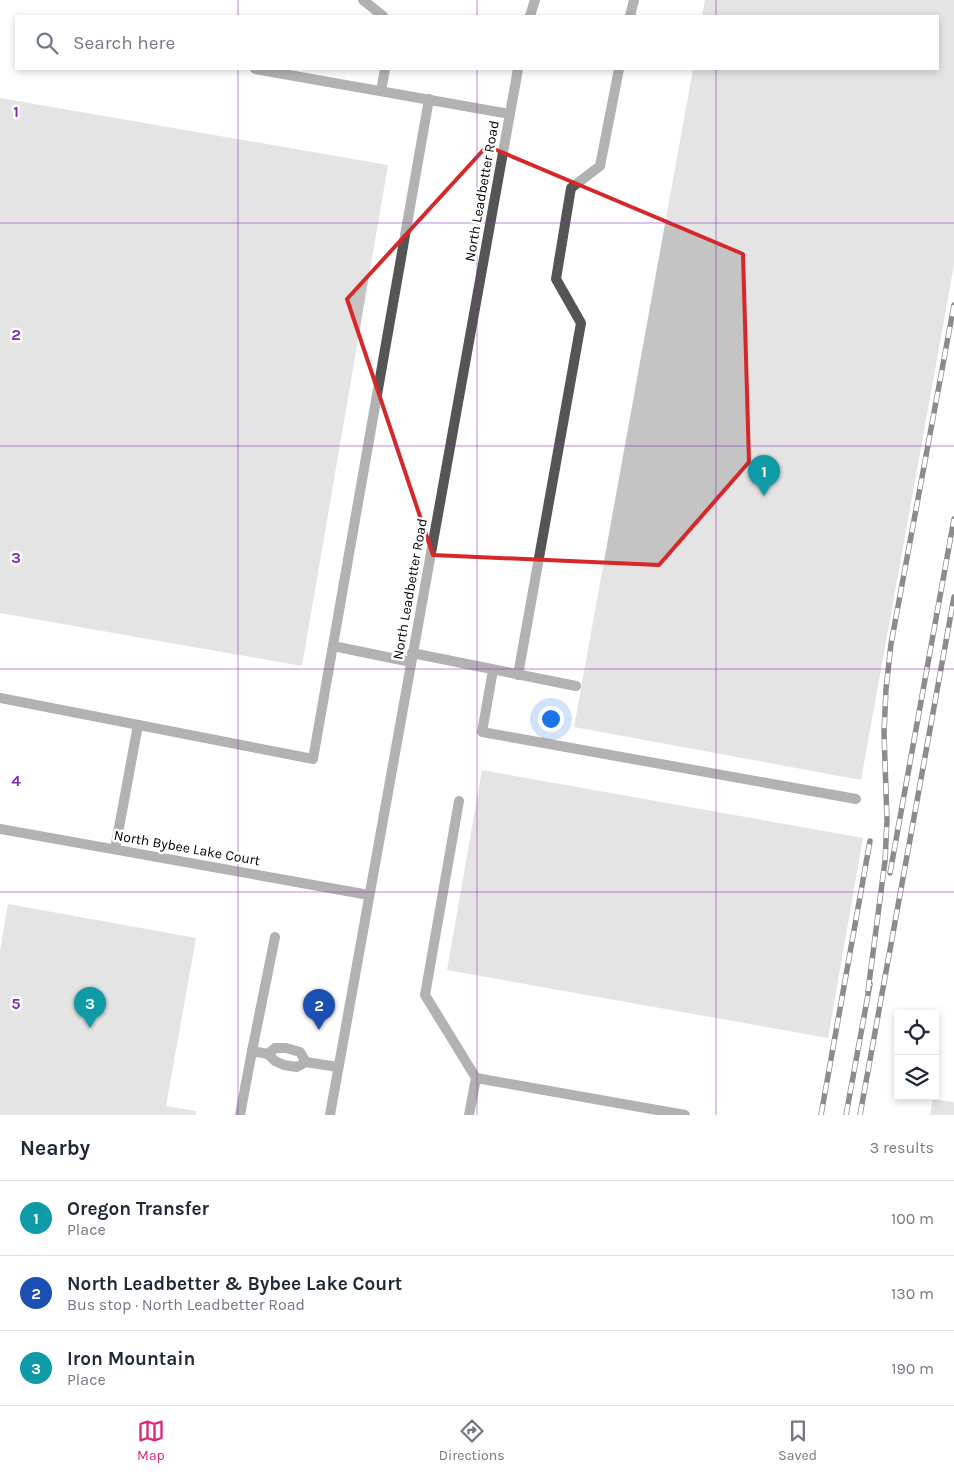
<!DOCTYPE html>
<html lang="en">
<head>
<meta charset="utf-8">
<style>
  :root { --surface:#fff; --page:#f2f2f3; --text:#1f2937; --muted:#747a83; --line:#e0e1e3; --accent:#db2777 }
  body { margin:0; font-family:Karla,sans-serif; background:var(--page); color:var(--text) }
  .controls { position:absolute; right:15px; bottom:15px; display:grid; overflow:hidden; border-radius:0px; box-shadow:0 2px 8px #0003 }
  .controls button { width:45px; height:45px; display:grid; place-items:center; padding:0; border:0; border-bottom:1px solid var(--line); background:var(--surface); color:var(--text); font:25px sans-serif }
  .you { position:absolute; left:550px; top:718px; width:18px; height:18px; margin:-12px; border:4px solid #fff; border-radius:50%; background:#1a73e8; box-shadow:0 0 0 8px #1a73e833 }
  .badge { display:grid; place-items:center; width:32px; height:32px; border-radius:50%; background:var(--accent); color:#fff; font-size:16px; font-weight:700 }
  .pin { position:absolute; translate:-50% -41px; filter:drop-shadow(0 1px 2px #0008) }
  .pin::after { content:''; position:absolute; top:26px; width:18px; height:15px; background:inherit; clip-path:polygon(0 0,100% 0,50% 100%) }
  .list { margin:0; padding:0; list-style:none }
  h2 { display:flex; justify-content:space-between; align-items:center; height:65px; margin:0; padding:0 20px; font-size:21px }
  h2 small { font-size:16px; font-weight:400; color:var(--muted) }
  .list li { display:grid; grid-template-columns:32px 1fr auto; gap:15px; align-items:center; box-sizing:border-box; height:75px; padding:0 20px; border-top:1px solid var(--line) }
  .list b { display:block; font-size:19px; white-space:nowrap }
  .list p { margin:0; font-size:16px; white-space:nowrap; color:var(--muted) }
  .list em { font-size:16px; font-style:normal; color:var(--muted) }
  .icon { flex:none; width:28px; height:28px; fill:none; stroke:currentColor; stroke-width:2; stroke-linecap:round; stroke-linejoin:round }
  .map { position:relative; flex:none; width:954px; height:1115px; overflow:hidden }
  .search { position:absolute; background:var(--surface); box-shadow:0 2px 8px #0003; left:15px; right:15px; top:15px; height:55px; display:flex; align-items:center; gap:12px; box-sizing:border-box; padding:0 18px; border-radius:0px; color:var(--muted); font-size:19px }
  .sheet { height:290px; background:var(--surface) }
  nav { display:flex; justify-content:space-around; align-items:center; box-sizing:border-box; height:70px; border-top:1px solid var(--line); background:var(--surface); font-size:14px; color:var(--muted) }
  nav a { display:grid; justify-items:center; gap:2px }
  nav .on { color:var(--accent) }
  .map>svg:first-child { display:block }
  .building { fill:#c4c4c4 }
  .lines { fill:none; stroke-linecap:round; stroke-linejoin:round }
  .service { stroke:#555; stroke-width:10 }
  .minor { stroke:#555; stroke-width:10 }
  .rail-casing { stroke:#000; stroke-width:5.5 }
  .rail { stroke:#fff; stroke-width:4; stroke-dasharray:11; stroke-linecap:butt }
  .marked { fill:none; stroke:#d62828; stroke-width:4; stroke-linejoin:round }
  .grid { fill:none; stroke:#7b2cbf; stroke-width:1; stroke-opacity:0.55 }
  .labels { text-anchor:middle; dominant-baseline:central; stroke-width:5; stroke-linejoin:round; paint-order:stroke }
  .street-label { font-size:14px; fill:#000; stroke:#fff }
  .grid-label { font-size:16px; text-anchor:middle; font-weight:bold; fill:#7b2cbf; stroke:#fff; stroke-width:5; stroke-linejoin:round; paint-order:stroke }
</style>
</head>
<body>
<div class="map">
<svg width="954" height="1115" viewBox="0 0 954 1115">
  <rect width="100%" height="100%" fill="#fff"/>
  <g class="building">
    <polygon points="705,0 954,0 954,265 861,780 574,727 693,69 938,69 938,16 702,16"/>
    <polygon points="0,98 388,165 302,666 0,613"/>
    <polygon points="482,770 863,838 828,1038 447,970"/>
    <polygon points="8,904 196,938 166,1106 196,1111 196,1115 0,1115 0,951"/>
    <polygon points="933,1099 954,1102 954,1115 930,1115"/>
  </g>
  <g class="lines">
    <g class="service">
      <polyline points="363,0 383,16"/>
      <polyline points="630,16 634,0"/>
      <polyline points="255,69 510,114"/>
      <polyline points="381,91 385,69"/>
      <polyline points="333,646 411,662"/>
      <polyline points="412,653 576,686"/>
      <polyline points="493,670 482,732 856,799"/>
      <polyline points="518,675 581,323 556,279 571,188 600,166 619,69"/>
      <polyline points="0,698 313,759 429,99"/>
      <polyline points="459,801 425,995 476,1078"/>
      <polyline points="115,849 138,725"/>
      <polyline points="252,1051 275,937"/>
      <polyline points="306,1062 300,1052 286,1048 275,1048 268,1054 275,1061 284,1065 297,1067 306,1062 338,1067"/>
      <polyline points="240,1115 252,1051 268,1054"/>
      <polyline points="469,1115 476,1078 685,1115"/>
    </g>
    <g class="minor">
      <polyline points="530,16 535,0"/>
      <polyline points="0,829 369,895"/>
      <polyline points="330,1115 518,69"/>
    </g>
    <g class="rail-casing">
      <g id="rail">
        <polyline points="890,873 954,519"/>
        <polyline points="868,991 885,861 887,820 884,733 886,689 891,644 954,305"/>
        <polyline points="821,1115 870,841"/>
        <polyline points="846,1115 870,984"/>
        <polyline points="860,1115 954,597"/>
      </g>
    </g>
    <use href="#rail" class="rail"/>
  </g>
  <path d="M0 0H954V1115H0ZM487,146L743,254L749,462L659,565L433,555L347,299Z" fill="#fff" fill-opacity=".55" fill-rule="evenodd"/>
  <path class="marked" d="M487,146L743,254L749,462L659,565L433,555L347,299Z"/>
  <path class="grid" d="M238,0V16M477,0V16M716,0V16M238,69V1115M477,69V1115M716,69V1115M0,223H954M0,446H954M0,669H954M0,892H954"/>
  <g class="labels">
    <g class="street-label">
      <text transform="translate(482 191) rotate(-80)">North Leadbetter Road</text>
      <text transform="translate(410 589) rotate(-80)">North Leadbetter Road</text>
      <text transform="translate(187 848) rotate(10)">North Bybee Lake Court</text>
    </g>
  </g>
  <g class="grid-label">
    <text x="16" y="117">1</text>
    <text x="16" y="340">2</text>
    <text x="16" y="563">3</text>
    <text x="16" y="786">4</text>
    <text x="16" y="1009">5</text>
  </g>
</svg>
<div class="controls">
<button><svg class="icon" aria-label="locate" viewBox="0 0 24 24"><circle cx="12" cy="12" r="6"/><path d="M12 2v4M12 18v4M2 12h4M18 12h4"/></svg></button>
<button><svg class="icon" aria-label="layers" viewBox="0 0 24 24"><path d="M12 4l9 5-9 5-9-5zM3 14l9 5 9-5"/></svg></button>
</div>
<div class="you"></div>
<div class="pin badge" style="left:764px;top:496px;background:#0f9aa8">1</div>
<div class="pin badge" style="left:319px;top:1030px;background:#1a4fb4">2</div>
<div class="pin badge" style="left:90px;top:1028px;background:#0f9aa8">3</div>
<div class="search"><svg class="icon" aria-label="search" viewBox="0 0 24 24"><circle cx="10" cy="10" r="6"/><path d="M15 15l6 6"/></svg>Search here</div>
</div>
<section class="sheet">
<h2>Nearby<small>3 results</small></h2>
<ul class="list">
<li><span class="badge" style="background:#0f9aa8">1</span><div><b>Oregon Transfer</b><p>Place</p></div><em>100 m</em></li>
<li><span class="badge" style="background:#1a4fb4">2</span><div><b>North Leadbetter &amp; Bybee Lake Court</b><p>Bus stop · North Leadbetter Road</p></div><em>130 m</em></li>
<li><span class="badge" style="background:#0f9aa8">3</span><div><b>Iron Mountain</b><p>Place</p></div><em>190 m</em></li>
</ul>
</section>
<nav>
<a class="on"><svg class="icon" aria-label="map" viewBox="0 0 24 24"><path d="M3 6l6-2 6 2 6-2v14l-6 2-6-2-6 2zM9 4v14M15 6v14"/></svg>Map</a>
<a><svg class="icon" aria-label="directions" viewBox="0 0 24 24"><path d="M12 3l9 9-9 9-9-9zM9 14v-3h6M13 9l2 2-2 2"/></svg>Directions</a>
<a><svg class="icon" aria-label="saved" viewBox="0 0 24 24"><path d="M7 4h10v16l-5-4-5 4z"/></svg>Saved</a>
</nav>
</body>
</html>
